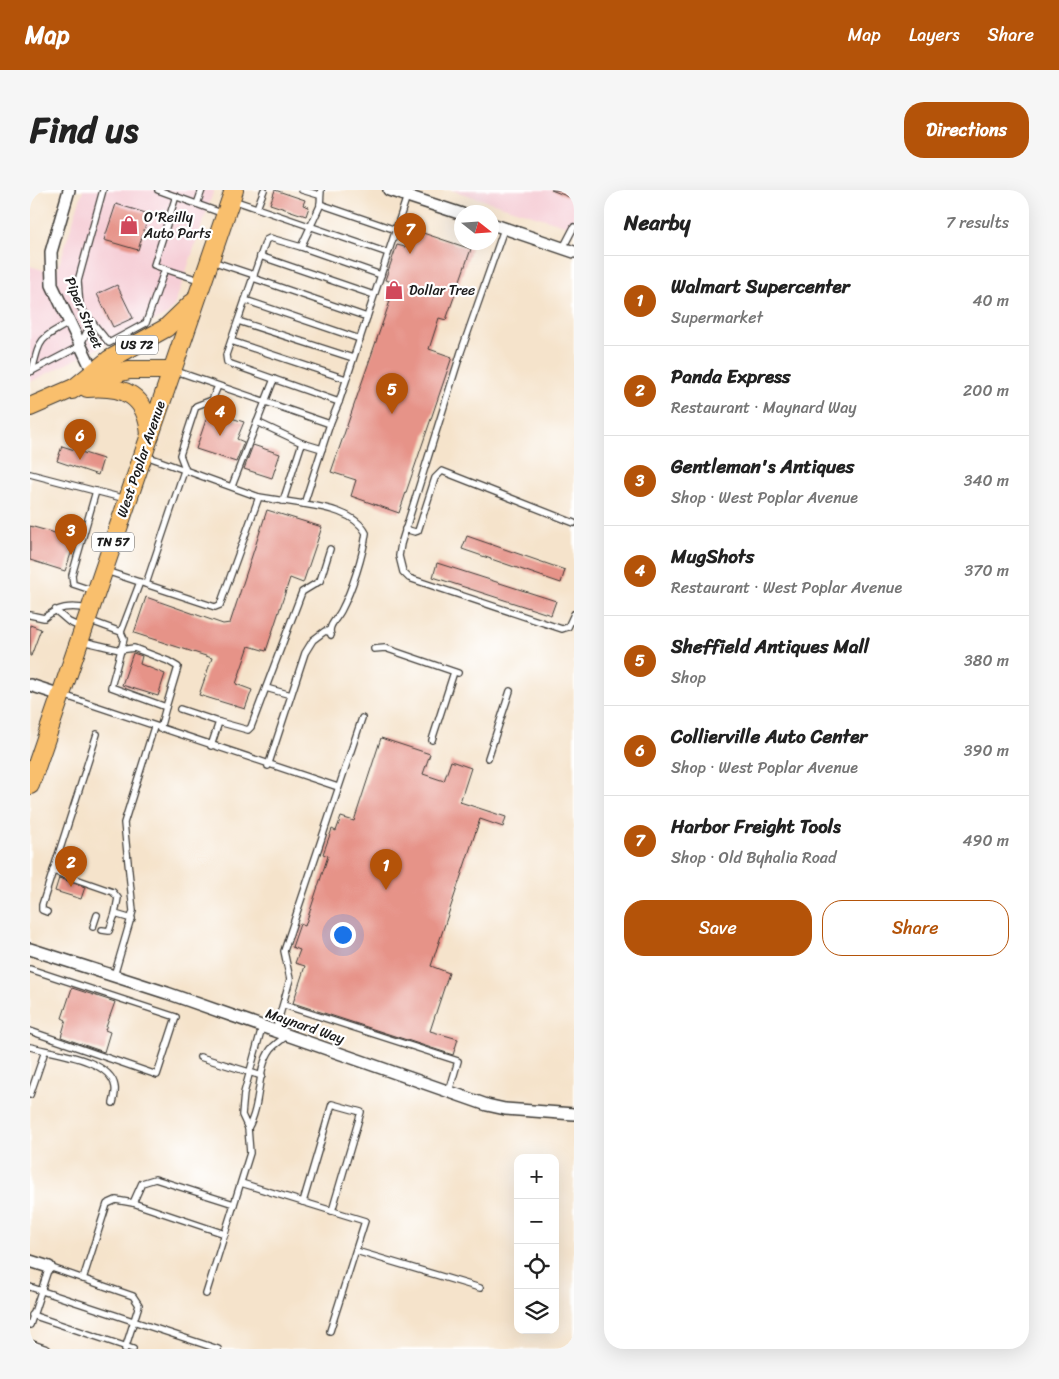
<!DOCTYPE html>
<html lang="en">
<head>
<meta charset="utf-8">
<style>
  :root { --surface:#fff; --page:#f6f6f6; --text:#222; --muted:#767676; --line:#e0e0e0; --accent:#b45309 }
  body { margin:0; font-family:Sriracha,sans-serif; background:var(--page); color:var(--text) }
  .controls { position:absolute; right:15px; bottom:15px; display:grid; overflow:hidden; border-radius:10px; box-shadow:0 5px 20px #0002 }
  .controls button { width:45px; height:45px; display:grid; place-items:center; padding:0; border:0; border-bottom:1px solid var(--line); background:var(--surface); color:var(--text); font:25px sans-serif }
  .compass { position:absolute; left:424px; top:15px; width:45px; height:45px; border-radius:50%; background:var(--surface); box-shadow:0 5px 20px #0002; rotate:107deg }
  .you { position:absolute; left:312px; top:744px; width:18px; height:18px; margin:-12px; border:4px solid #fff; border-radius:50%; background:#1a73e8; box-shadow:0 0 0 8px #1a73e833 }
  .badge { display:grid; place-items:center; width:32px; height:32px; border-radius:50%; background:var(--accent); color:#fff; font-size:16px; font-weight:700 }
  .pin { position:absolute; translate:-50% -41px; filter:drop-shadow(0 1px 2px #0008) }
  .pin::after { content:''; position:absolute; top:26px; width:18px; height:15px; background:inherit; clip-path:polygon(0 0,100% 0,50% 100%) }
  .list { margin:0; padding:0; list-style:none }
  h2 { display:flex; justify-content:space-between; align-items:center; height:65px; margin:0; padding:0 20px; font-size:21px }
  h2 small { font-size:16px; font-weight:400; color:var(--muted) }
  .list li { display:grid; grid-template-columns:32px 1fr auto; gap:15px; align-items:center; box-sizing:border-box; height:90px; padding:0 20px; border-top:1px solid var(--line) }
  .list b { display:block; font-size:19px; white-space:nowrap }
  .list p { margin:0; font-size:16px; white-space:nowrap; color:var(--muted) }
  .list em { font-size:16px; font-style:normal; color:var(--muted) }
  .actions { display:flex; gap:10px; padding:15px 20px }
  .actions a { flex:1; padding:11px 0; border:1px solid var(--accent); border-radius:20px; text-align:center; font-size:18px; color:var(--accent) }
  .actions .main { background:var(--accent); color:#fff }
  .icon { flex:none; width:28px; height:28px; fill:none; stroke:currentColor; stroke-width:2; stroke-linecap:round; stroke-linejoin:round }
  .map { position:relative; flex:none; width:544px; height:1159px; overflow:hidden; border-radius:20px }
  header { display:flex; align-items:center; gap:30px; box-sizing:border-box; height:70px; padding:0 25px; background:var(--accent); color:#fff }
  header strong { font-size:24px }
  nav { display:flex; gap:28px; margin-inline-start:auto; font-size:18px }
  .intro { display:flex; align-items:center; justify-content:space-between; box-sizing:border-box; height:120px; padding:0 30px }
  h1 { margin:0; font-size:35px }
  .button { padding:12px 22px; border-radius:20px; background:var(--accent); color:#fff; font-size:18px; font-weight:700 }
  main { display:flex; gap:30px; padding:0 30px }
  aside { flex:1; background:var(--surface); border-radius:20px; box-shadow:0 5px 20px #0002 }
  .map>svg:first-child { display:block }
  .built { fill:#f6cfd7 }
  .building { fill:#e69388 }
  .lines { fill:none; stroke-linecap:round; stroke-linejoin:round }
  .service-casing { stroke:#3d3a36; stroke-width:8 }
  .minor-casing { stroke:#3d3a36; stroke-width:14 }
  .primary-casing { stroke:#3d3a36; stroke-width:20 }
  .service { stroke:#fff; stroke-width:5.5 }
  .minor { stroke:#fff; stroke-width:11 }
  .primary { stroke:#f9bf6d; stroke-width:18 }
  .labels { text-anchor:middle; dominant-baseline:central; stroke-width:4.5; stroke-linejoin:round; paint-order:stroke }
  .shield { fill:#fff; stroke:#606060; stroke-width:1 }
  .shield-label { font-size:12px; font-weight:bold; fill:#1c1c1c }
  .poi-label { font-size:14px; fill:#1c1c1c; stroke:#fff; text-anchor:start }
  .street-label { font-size:14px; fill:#1c1c1c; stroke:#fff }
</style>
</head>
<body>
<header>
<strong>Map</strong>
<nav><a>Map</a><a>Layers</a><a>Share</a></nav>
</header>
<div class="intro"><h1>Find us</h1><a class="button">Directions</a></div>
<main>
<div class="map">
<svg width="544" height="1159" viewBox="0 0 544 1159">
  <rect width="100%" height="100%" fill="#fff"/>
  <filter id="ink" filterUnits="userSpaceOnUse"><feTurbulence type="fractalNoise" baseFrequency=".02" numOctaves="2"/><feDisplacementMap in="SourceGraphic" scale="10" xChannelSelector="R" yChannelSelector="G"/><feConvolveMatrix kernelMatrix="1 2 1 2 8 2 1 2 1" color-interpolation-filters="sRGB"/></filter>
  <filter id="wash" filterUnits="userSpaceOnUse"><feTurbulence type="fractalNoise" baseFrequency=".0096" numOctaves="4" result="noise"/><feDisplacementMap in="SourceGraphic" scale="20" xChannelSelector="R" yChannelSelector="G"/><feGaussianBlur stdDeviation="1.12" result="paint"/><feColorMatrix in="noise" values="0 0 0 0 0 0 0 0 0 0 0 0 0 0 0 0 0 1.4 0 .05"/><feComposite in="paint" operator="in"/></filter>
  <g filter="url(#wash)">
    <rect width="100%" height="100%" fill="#f5e3cb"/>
    <g class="built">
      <polygon points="53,0 184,0 145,114 138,124 0,192 0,76 26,84"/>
      <polygon points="421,0 544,0 544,38"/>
    </g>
    <g id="blocks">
      <g class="building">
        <polygon points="245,0 275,10 273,15 279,17 276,26 240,14"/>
        <polygon points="521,0 544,0 544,1 542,8"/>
        <polygon points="86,14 119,24 108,60 74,50"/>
        <polygon points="381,39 441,59 416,130 409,128 399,159 422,167 369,323 321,306 326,290 301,282 360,111 357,110 363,92 355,90 367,55 375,57"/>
        <polygon points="87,95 103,128 83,137 67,104"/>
        <polygon points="179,221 214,232 207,249 214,252 206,272 166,259"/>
        <polygon points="223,255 250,264 242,288 214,279"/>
        <polygon points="32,256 73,269 68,285 27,271"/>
        <polygon points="237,320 292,337 273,393 260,388 236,461 219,456 206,494 222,500 215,519 169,505 182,468 104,443 116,407 193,434 200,433"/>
        <polygon points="0,336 46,349 35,381 0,370"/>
        <polygon points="437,346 535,380 531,393 432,359"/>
        <polygon points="407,373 526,411 521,425 403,387"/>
        <polygon points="0,435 11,439 1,466 0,466"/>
        <polygon points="103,463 112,466 110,474 135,484 128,506 92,495"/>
        <polygon points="351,548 400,564 393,584 414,591 421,571 441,578 430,612 476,627 473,637 450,629 401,776 419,783 400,841 428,849 423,865 263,813 275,776 265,773 270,760 262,757 270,734 275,736 298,666 293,664 302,639 306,641 311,627 324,631"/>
        <polygon points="29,688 55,697 51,709 25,701"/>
        <polygon points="42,798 85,812 75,840 80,842 74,862 31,847 36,830 32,828"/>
      </g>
    </g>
  </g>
  <g filter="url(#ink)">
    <use href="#blocks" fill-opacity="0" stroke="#3d3a36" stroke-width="1"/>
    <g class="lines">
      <g class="service-casing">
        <g id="service">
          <polyline points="73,0 48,91 50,117 79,153 116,133 135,79 172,91"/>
          <polyline points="128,0 194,24"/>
          <polyline points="272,0 289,5"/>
          <polyline points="291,0 290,16 271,57 240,48 236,50 196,165 197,172 201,174 309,212 377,6"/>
          <polyline points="203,10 358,63"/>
          <polyline points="167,14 172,0"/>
          <polyline points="290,14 366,40"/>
          <polyline points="227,18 234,0"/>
          <polyline points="474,39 431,162 371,354 369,366 373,382 379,388 532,439 538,437 544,424"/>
          <polyline points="271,57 351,85"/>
          <polyline points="533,58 544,37"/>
          <polyline points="230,66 344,105"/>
          <polyline points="182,71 224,85"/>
          <polyline points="135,79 124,75 146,6"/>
          <polyline points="223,88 337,127"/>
          <polyline points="215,110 330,149"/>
          <polyline points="208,131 323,168"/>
          <polyline points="201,151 316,189"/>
          <polyline points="143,180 300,234 309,212"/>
          <path d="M2,181C10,149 9,149 39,133"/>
          <polyline points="0,182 50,156 62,131"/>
          <polyline points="227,232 272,253"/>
          <polyline points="116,266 229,307 274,314 300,234"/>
          <polyline points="0,284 96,309"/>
          <polyline points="202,296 244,189"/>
          <polyline points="253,311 272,253 292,259"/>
          <path d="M274,314C295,317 326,323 336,343C333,366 322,400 311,421C307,429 297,436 301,445"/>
          <polyline points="375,339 385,342 388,341 405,288 412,281 544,333"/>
          <polyline points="76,381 185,417 190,415 229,307"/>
          <polyline points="110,392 91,442 94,449 81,497 136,517 130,539"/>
          <polyline points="116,394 155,278 150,265 166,216 182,210 188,196"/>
          <polyline points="64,401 43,394 42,385 66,301"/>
          <polyline points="25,420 39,432 52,438"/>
          <path d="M0,425L14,428C28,417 40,415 58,419"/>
          <polyline points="58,430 91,442"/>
          <polyline points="52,451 90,460 104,458 138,471 148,477 136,517"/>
          <polyline points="344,459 355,458 428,483"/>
          <polyline points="236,498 261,505"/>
          <polyline points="33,505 308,597"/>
          <polyline points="150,519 189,532"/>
          <polyline points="402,550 424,482"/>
          <polyline points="181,556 189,532 218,540 221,537 272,402 290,391 300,359"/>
          <polyline points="458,568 480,501"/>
          <polyline points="238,576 275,463 283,450 295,441 299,442"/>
          <polyline points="23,681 83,702 88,708 85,724 102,729"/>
          <polyline points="17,722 12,720 12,715 67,544"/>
          <polyline points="63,737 67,725"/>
          <polyline points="72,740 79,741 85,724"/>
          <polyline points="0,779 146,827 127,885 0,841"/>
          <polyline points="84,786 103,721 94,633 124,537"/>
          <polyline points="254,815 428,871 419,902"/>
          <polyline points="245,842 260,789 254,761 332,528"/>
          <path d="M0,857C23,863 81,869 85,897C86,902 84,909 83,913"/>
          <polyline points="170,867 232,886"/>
          <polyline points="0,905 15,861"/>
          <path d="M218,938C232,914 226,879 241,859C245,854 252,850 256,846"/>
          <polyline points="211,993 335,1031 300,1141"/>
          <polyline points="273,1012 302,914 331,922 302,1021"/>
          <polyline points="103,1013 195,1044"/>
          <polyline points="326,1061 450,1098"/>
          <polyline points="53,1089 77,1014 86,1010 103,1013 112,993 125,989 204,1014"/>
          <polyline points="0,1097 188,1159"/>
          <polyline points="176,1104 220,963 218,938 212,925 214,903 232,837"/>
          <polyline points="2,1125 103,1159"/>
          <polyline points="0,1135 19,1077 103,1106 109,1115 95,1159"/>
          <polyline points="0,1153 17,1159"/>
        </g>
      </g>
      <g class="minor-casing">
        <g id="minor">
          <polyline points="39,0 21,62 22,95 66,188"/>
          <polyline points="359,0 432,24"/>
          <polyline points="462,34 544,62"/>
          <polyline points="0,495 31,505"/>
          <polyline points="0,759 137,803 457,915 475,919 544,924"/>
          <polyline points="0,1071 19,1077"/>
        </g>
      </g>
      <g class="primary-casing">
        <g id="primary">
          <path d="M57,198C94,195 117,205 120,245"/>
          <polyline points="42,200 80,169 136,138 162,113"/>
          <polyline points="0,217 67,188 99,180 142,180"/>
          <polyline points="0,595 204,0"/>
        </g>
      </g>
      <use href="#service" class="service"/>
      <use href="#minor" class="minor"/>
      <use href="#primary" class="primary"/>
    </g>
  </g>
  <defs>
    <g id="shop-bare" transform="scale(1.5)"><path d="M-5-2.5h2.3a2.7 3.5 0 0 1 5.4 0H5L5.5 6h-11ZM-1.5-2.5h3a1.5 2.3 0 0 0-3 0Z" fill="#d1495b" stroke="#fff" stroke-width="2.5" paint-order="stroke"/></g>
  </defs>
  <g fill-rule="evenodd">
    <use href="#shop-bare" x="99" y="35"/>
    <use href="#shop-bare" x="364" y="100"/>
  </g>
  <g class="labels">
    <g class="shield">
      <rect x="86" y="145.5" width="42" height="19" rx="4"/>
      <rect x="62" y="342.5" width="42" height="19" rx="4"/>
    </g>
    <g class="shield-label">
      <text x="107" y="155">US 72</text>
      <text x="83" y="352">TN 57</text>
    </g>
    <g class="poi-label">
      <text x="114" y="27">O'Reilly<tspan x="114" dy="16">Auto Parts</tspan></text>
      <text x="379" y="100">Dollar Tree</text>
    </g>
    <g class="street-label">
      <text transform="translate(54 123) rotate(67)">Piper Street</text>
      <text transform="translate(111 269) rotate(-71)">West Poplar Avenue</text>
      <text transform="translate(275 836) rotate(19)">Maynard Way</text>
    </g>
  </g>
</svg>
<div class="controls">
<button>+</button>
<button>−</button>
<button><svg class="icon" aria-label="locate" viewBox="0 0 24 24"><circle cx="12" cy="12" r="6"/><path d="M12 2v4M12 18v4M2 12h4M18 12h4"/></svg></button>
<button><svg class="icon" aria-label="layers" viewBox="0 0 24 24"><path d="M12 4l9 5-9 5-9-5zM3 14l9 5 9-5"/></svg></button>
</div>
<svg class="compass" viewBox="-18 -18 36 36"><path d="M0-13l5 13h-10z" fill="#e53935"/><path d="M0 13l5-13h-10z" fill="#767676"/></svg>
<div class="you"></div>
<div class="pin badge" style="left:356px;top:700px">1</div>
<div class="pin badge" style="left:41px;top:697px">2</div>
<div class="pin badge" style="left:41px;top:365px">3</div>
<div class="pin badge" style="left:190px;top:246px">4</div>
<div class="pin badge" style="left:362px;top:224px">5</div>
<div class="pin badge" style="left:50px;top:270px">6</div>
<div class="pin badge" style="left:380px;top:64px">7</div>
</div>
<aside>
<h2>Nearby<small>7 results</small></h2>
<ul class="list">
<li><span class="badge">1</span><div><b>Walmart Supercenter</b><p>Supermarket</p></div><em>40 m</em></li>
<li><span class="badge">2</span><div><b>Panda Express</b><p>Restaurant · Maynard Way</p></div><em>200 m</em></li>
<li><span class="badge">3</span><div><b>Gentleman's Antiques</b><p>Shop · West Poplar Avenue</p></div><em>340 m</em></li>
<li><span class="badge">4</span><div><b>MugShots</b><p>Restaurant · West Poplar Avenue</p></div><em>370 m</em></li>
<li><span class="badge">5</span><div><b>Sheffield Antiques Mall</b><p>Shop</p></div><em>380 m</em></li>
<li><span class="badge">6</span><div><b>Collierville Auto Center</b><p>Shop · West Poplar Avenue</p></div><em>390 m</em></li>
<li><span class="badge">7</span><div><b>Harbor Freight Tools</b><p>Shop · Old Byhalia Road</p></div><em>490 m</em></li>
</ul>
<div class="actions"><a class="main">Save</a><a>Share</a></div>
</aside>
</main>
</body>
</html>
